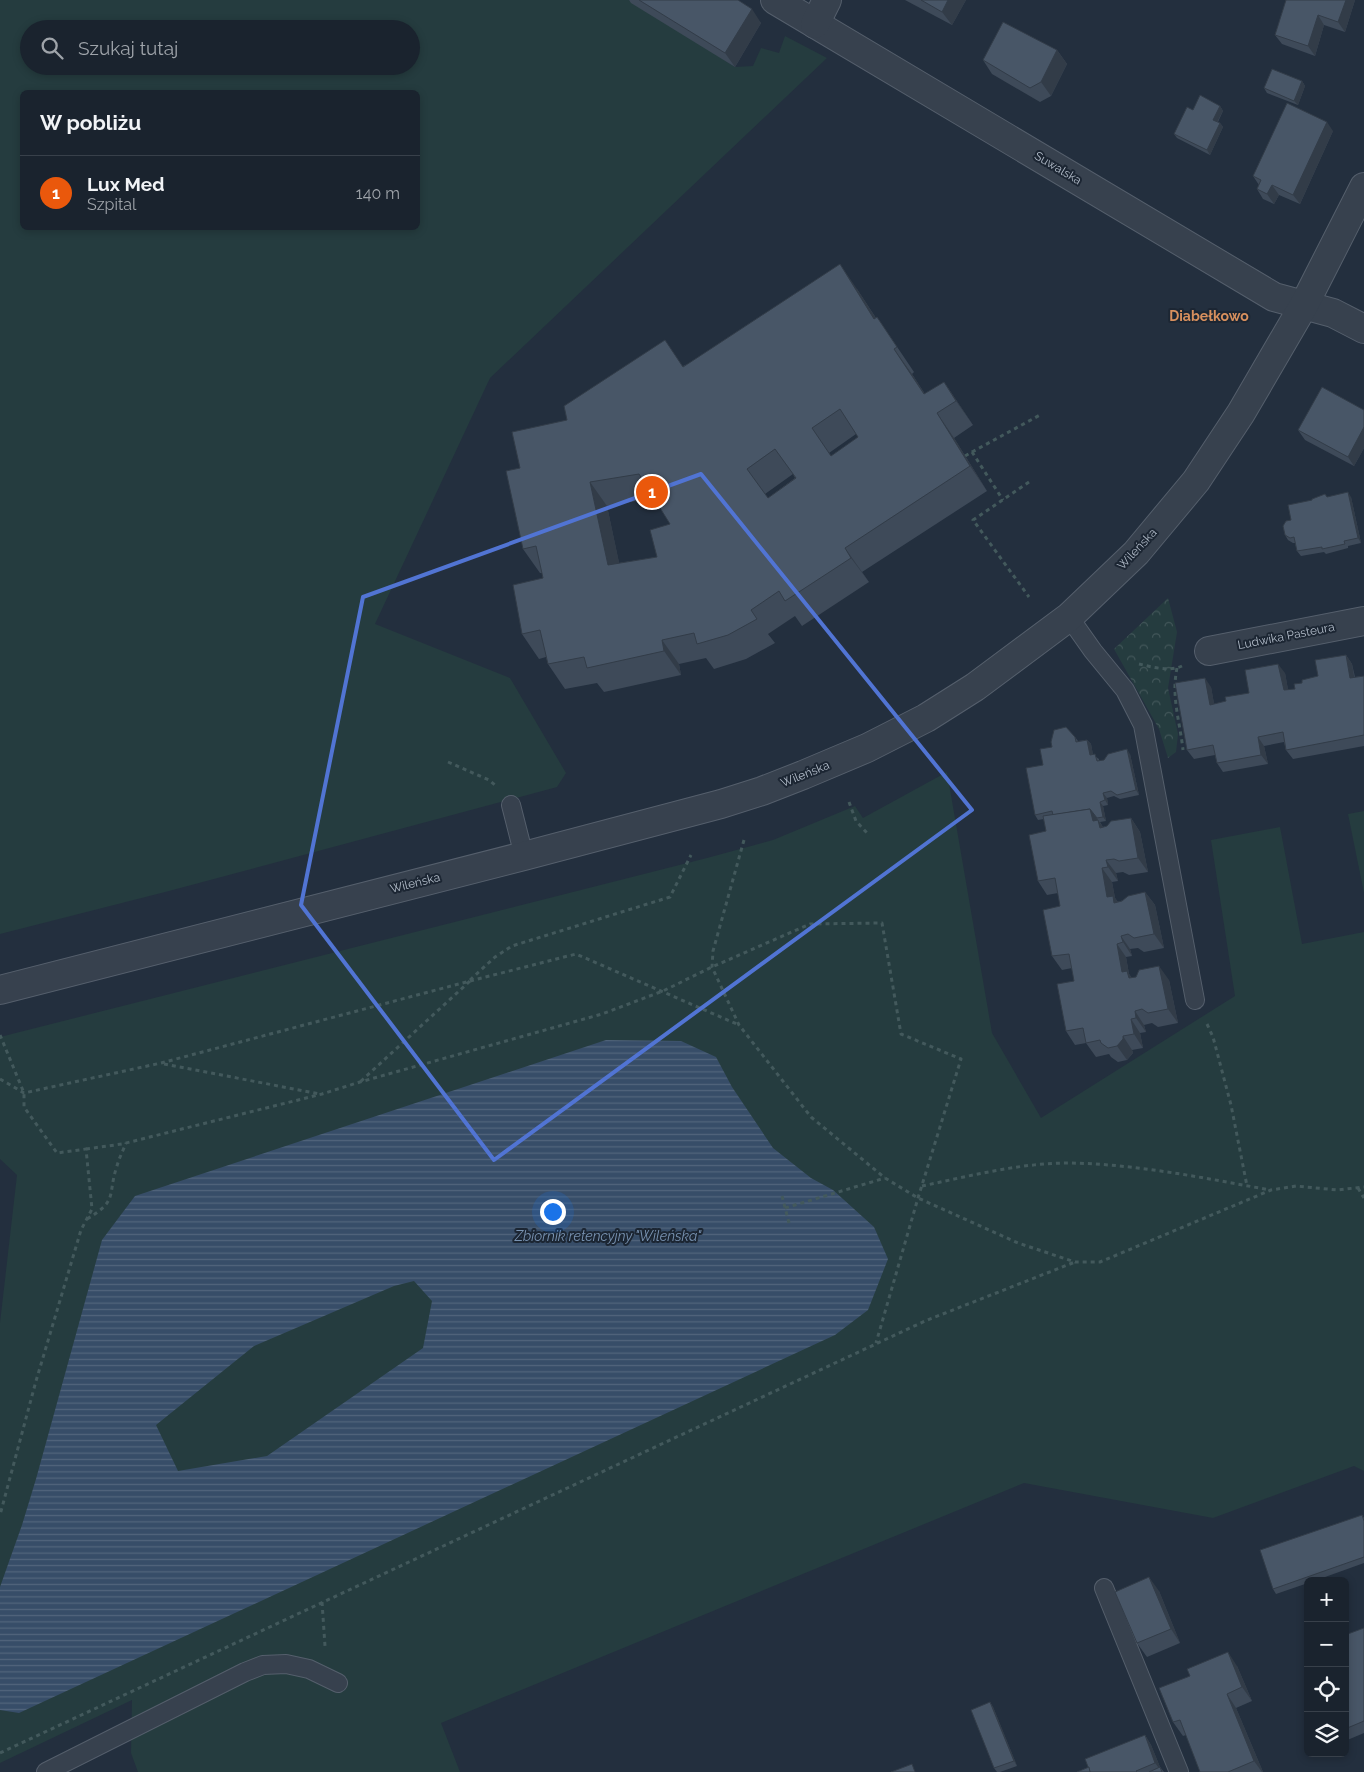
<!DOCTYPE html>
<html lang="pl">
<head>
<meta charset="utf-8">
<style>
  :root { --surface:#1a232e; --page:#232b36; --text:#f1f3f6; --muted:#9fa4aa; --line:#38404a; --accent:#ea580c }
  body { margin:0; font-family:Raleway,sans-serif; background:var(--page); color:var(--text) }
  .controls { position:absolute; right:15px; bottom:15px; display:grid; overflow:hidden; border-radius:8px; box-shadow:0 2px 8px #0003 }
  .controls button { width:45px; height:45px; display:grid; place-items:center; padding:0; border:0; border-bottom:1px solid var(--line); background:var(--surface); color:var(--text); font:25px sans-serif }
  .you { position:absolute; left:552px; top:1211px; width:18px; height:18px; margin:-12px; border:4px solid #fff; border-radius:50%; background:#1a73e8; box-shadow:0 0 0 8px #1a73e833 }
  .badge { display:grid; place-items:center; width:32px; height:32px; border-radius:50%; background:var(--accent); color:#fff; font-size:16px; font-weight:700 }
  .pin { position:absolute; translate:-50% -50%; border:2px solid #fff; box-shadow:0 1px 5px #0006 }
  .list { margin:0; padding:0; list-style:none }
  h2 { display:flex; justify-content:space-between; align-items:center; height:65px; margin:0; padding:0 20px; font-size:21px }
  h2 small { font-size:16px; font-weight:400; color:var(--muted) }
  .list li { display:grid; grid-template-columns:32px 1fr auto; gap:15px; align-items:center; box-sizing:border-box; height:75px; padding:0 20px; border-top:1px solid var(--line) }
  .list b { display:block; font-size:19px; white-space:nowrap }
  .list p { margin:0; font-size:16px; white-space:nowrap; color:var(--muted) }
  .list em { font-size:16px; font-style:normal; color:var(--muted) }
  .icon { flex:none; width:28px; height:28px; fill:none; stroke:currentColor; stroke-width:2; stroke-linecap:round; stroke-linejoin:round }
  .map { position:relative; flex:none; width:1364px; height:1772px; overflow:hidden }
  .search { position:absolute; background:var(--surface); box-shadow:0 2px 8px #0003; left:20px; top:20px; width:400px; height:55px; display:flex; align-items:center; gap:12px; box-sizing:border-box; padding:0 18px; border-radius:28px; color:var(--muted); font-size:19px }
  .panel { position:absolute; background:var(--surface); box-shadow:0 2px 8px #0003; left:20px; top:90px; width:400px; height:140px; border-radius:8px }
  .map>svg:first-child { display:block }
  .green { fill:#253c3f; fill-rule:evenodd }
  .forest { fill:url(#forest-crowns) }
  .water { fill:url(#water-rules); fill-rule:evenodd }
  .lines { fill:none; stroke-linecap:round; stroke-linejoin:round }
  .service-casing { stroke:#555f6c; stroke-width:20 }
  .minor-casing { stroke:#555f6c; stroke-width:30 }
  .tertiary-casing { stroke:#555f6c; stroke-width:30 }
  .path { stroke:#43595c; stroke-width:3; stroke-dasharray:4 4; stroke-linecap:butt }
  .service { stroke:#37414e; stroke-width:18 }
  .minor { stroke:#37414e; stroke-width:28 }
  .tertiary { stroke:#37414e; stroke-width:28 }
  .wall { fill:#3e4a59; fill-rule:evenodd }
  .shaded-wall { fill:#323c48 }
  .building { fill:#485667; stroke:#323c48; fill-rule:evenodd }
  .marked { fill:none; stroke:#5174d3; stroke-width:4; stroke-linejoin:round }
  .labels { text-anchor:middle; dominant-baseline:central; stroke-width:4; stroke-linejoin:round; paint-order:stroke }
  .street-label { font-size:12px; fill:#b2bcc9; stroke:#1c2633 }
  .neighbourhood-label { font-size:14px; font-weight:bold; fill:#d8905e; stroke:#1c2633 }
  .water-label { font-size:14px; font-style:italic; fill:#7993b2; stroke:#1c2633 }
</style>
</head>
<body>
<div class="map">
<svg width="1364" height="1772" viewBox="0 0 1364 1772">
  <defs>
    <pattern id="forest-crowns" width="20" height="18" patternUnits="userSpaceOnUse" patternTransform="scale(1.25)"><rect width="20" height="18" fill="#253c3f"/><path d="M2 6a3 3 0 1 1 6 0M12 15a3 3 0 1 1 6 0" fill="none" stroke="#425659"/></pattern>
    <pattern id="water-rules" width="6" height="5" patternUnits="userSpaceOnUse" patternTransform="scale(1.25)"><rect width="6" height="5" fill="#374d68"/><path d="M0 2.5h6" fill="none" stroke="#52657c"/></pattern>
  </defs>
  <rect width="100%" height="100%" fill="#232f3e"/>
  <g class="green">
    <path d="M0,0H633L735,67L753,66L761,48L779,53L785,36L827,58L490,378L375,624L510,678L566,773L557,787L169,891L0,934ZM29,29H411V66H29ZM22,92H418V228H22Z"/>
    <polygon points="947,772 992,1033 1041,1118 1235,996 1211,840 1280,827 1302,944 1364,932 1364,1471 1354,1466 1213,1518 1024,1483 441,1723 460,1772 138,1772 131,1753 132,1700 0,1763 0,1323 17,1175 0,1159 0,1037 707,858 773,840 855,806 863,818"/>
    <polygon points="1364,811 1364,893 1348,814"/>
  </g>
  <polygon class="forest" points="1168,598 1177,632 1168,688 1178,734 1176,752 1168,758 1159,729 1114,649"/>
  <path class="water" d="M606,1040L681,1041L716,1057L732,1087L773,1148L811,1178L833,1190L874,1227L888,1259L868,1310L835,1335L19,1713L0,1710V1587L22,1525L36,1479L102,1240L135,1196ZM414,1281L432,1301L423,1348L267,1456L178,1471L156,1425L254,1346L394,1286Z"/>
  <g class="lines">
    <g class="service-casing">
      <g id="service">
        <polyline points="1069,617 1093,651 1125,690 1143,725 1195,1000"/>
        <polyline points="511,805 524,856"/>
        <polyline points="1104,1588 1179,1772"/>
        <polyline points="46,1772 245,1672 263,1665 286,1664 309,1669 338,1683"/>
      </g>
    </g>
    <g class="minor-casing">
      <g id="minor">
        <polyline points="775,0 1274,297 1333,313 1364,329"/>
        <polyline points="815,24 827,0"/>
        <polyline points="1209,651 1364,621"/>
      </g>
    </g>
    <g class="tertiary-casing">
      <polyline id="tertiary" points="0,990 524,856 721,804 762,791 803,775 867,748 926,718 975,687 1069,617 1136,553 1196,481 1241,413 1304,305 1364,187"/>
    </g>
    <g class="path">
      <polyline points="972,452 1040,415"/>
      <polyline points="965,456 972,452 1003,500"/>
      <polyline points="1029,482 973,520 1029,597"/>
      <path d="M1139,664C1152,667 1169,672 1182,666"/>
      <path d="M1177,668C1171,697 1180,722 1183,750"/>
      <polyline points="448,762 489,780 495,785"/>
      <polyline points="849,802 856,821 867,833"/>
      <polyline points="744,840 713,951 712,967 739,1025 811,1117 885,1178 918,1198 1018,1243 1075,1262 1100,1262 1271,1190 1296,1186 1337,1190 1364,1187"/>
      <polyline points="470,980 495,957 512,946 670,897 691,855"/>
      <polyline points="470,981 576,954 739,1025"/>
      <polyline points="1207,1024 1213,1037 1231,1105 1247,1186"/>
      <polyline points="0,1035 24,1093 24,1107 57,1153 86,1149 92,1209 81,1230 36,1381 0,1515"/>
      <polyline points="164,1064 320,1094"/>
      <polyline points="0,1079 24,1093 161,1063 470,981 360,1082"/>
      <polyline points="86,1149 122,1144 322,1094 360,1082 602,1014 663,991 712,967 810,924 882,923 901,1034 961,1059 918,1198 876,1343"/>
      <path d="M922,1186C970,1176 1019,1163 1069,1163C1136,1164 1204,1178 1270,1190"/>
      <polyline points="1358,1188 1364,1198"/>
      <polyline points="782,1196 789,1223"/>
      <polyline points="785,1208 885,1178"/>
      <path d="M87,1219C119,1200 107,1195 117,1166C119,1158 123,1151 126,1143"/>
      <polyline points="322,1602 325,1646"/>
      <polyline points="0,1753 925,1321 1075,1262"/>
    </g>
    <use href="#service" class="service"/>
    <use href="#minor" class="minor"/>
    <use href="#tertiary" class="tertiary"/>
  </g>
  <g class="wall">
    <polygon points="629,0 738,0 761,23 735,67 631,3"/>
    <polygon points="905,0 966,0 952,25"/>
    <polygon points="1286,0 1355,0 1345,32 1324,25 1315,56 1282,44 1275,35"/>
    <polygon points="1057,50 1067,64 1051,96 1040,102 992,74 983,60"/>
    <polygon points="1302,81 1305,86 1298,105 1267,93 1264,88"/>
    <polygon points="1220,106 1223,111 1218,122 1220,123 1223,127 1210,155 1177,138 1174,134 1193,110"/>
    <polygon points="1333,131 1300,204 1279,195 1274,204 1263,199 1257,189 1259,185 1253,176"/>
    <path d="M857,289L876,318L877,317L914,372L912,374L925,394L944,382L973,425L954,438L987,491L862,572L869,582L802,626L795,616L768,634L775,643L746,659L714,669L706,658L679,664L681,675L604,692L597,683L565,689L548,664L546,657L539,659L522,634L543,578L542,573H540L523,549L520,468L567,420L683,366ZM856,434L858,437L831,456L829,453ZM793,474L795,478L768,498L765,494ZM654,498L670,524L657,557L619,563L607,506Z"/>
    <polygon points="1364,410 1364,448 1354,466 1305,440 1298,430"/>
    <polygon points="1327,497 1351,497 1361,543 1348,546 1348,548 1326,554 1324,552 1301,556 1297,551 1295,543 1293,543 1288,540 1285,535 1291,520"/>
    <polygon points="1346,655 1352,664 1355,677 1364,676 1364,746 1293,759 1286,750 1284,742 1264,746 1268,764 1223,772 1217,763 1215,755 1194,759 1187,750 1211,687 1214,704 1226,701 1249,693 1285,673 1288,690 1295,689 1302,683 1318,676"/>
    <polygon points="1075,737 1078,741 1087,740 1091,744 1093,755 1099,759 1099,761 1130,754 1139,795 1120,799 1114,796 1107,798 1108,805 1103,806 1106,821 1100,822 1103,827 1131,818 1140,832 1148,872 1129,875 1123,872 1116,873 1118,881 1112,882 1115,898 1118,902 1145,892 1155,905 1164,948 1144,952 1138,948 1130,949 1132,956 1126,957 1129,974 1132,978 1169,980 1178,1023 1158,1027 1152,1023 1144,1025 1146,1032 1140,1033 1143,1048 1132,1050 1133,1053 1127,1060 1118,1062 1111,1057 1109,1054 1096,1057 1086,1043 1075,1045 1066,1031 1074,981 1072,968 1062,970 1052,956 1060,906 1058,893 1047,895 1038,881 1046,831 1044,819 1038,820 1035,815 1052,747"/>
    <polygon points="1362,1515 1364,1518 1364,1563 1314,1581 1308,1581 1308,1583 1276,1594 1273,1589"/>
    <polygon points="1159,1591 1180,1643 1147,1657 1137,1643"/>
    <polygon points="1364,1628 1364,1733 1345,1741 1345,1635"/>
    <polygon points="1237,1666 1252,1701 1236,1708 1263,1772 1200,1772 1186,1735 1183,1736 1173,1722"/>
    <polygon points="990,1702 993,1707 1017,1766 1000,1772 997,1772 994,1768"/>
    <polygon points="1145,1735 1151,1745 1160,1767 1164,1772 1077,1772 1089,1767"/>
  </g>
  <g class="shaded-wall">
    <polygon points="948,0 966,0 952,25 942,12"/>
    <polygon points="1346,0 1355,0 1345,32 1338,22"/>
    <polygon points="752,9 761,23 735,67 725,53"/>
    <polygon points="1318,15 1324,25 1315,56 1308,46"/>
    <polygon points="1057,50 1067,64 1051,96 1041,82"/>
    <polygon points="1302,81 1305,86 1298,105 1294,101"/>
    <polygon points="1220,106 1223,111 1216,124 1213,120"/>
    <polygon points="1327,122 1333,131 1300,204 1293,195"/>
    <polygon points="1220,123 1223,127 1210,155 1207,150"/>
    <polygon points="1272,185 1279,195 1274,204 1267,194"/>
    <polygon points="840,264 857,289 892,343 874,319"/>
    <polygon points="894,349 912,374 937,413 924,394"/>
    <polygon points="944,382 961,407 973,425 956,401"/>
    <polygon points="937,413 954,438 987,491 970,466"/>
    <polygon points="1364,427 1364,448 1354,466 1348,457"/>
    <polygon points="590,482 607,506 625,590 608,565"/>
    <polygon points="1348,492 1351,497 1361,543 1358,538"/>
    <polygon points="845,548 862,572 869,582 851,558"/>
    <polygon points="662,640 679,664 681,675 664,651"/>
    <polygon points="1346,655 1352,664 1356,688 1350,678"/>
    <polygon points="1278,664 1285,673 1290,700 1284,690"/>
    <polygon points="1205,678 1211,687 1216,714 1210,705"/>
    <polygon points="1258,737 1264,746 1268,764 1261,755"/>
    <polygon points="1087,740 1091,744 1094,760 1090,755"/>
    <polygon points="1127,749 1130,754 1139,795 1136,790"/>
    <polygon points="1103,793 1107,798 1108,805 1105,800"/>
    <polygon points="1100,802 1103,806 1106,821 1103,817"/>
    <polygon points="1090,809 1108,834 1093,821"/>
    <polygon points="1131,818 1140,832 1148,872 1138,858"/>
    <polygon points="1106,860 1116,873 1118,881 1108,867"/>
    <polygon points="1102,868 1112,882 1115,898 1123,909 1107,897"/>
    <polygon points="1145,892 1155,905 1164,948 1154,934"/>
    <polygon points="1121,936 1130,949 1132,956 1123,942"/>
    <polygon points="1117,944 1126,957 1129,974 1137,985 1122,972"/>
    <polygon points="1159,966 1169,980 1178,1023 1168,1009"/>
    <polygon points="1135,1011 1144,1025 1146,1032 1136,1018"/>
    <polygon points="1131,1019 1140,1033 1143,1048 1134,1034"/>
    <polygon points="1123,1036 1132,1050 1133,1053 1127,1060 1117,1046"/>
    <polygon points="1149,1577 1159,1591 1180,1643 1171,1629"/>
    <polygon points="1228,1652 1237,1666 1252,1701 1242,1687"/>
    <polygon points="1227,1694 1236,1708 1263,1772 1262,1772 1254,1761"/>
    <polygon points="990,1702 993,1707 1017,1766 1014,1761"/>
    <polygon points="1145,1735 1151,1745 1162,1772 1155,1763"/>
  </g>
  <g class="building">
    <polygon points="639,0 738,0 752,9 725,53"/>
    <polygon points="921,0 948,0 942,12"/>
    <polygon points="1286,0 1346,0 1338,22 1318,15 1308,46 1275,35"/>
    <polygon points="1003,22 1057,50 1041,82 1030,88 983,60"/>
    <polygon points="1272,69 1302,81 1294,101 1264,88"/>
    <polygon points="1200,95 1220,106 1213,120 1220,123 1207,150 1174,134 1187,107 1193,110"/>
    <polygon points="1287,103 1327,122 1293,195 1272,185 1267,194 1257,189 1261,180 1253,176"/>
    <path d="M840,264L874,319L877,317L897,347L894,349L924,394L944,382L956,401L937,413L970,466L845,548L851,558L785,601L779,591L751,610L757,619L728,635L697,644L694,633L662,640L664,651L587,668L584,657L548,664L540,630L522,634L513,585L543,578L536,546L523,549L506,471L520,468L512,432L567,420L564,406L665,340L683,367ZM840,409L858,437L831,456L812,428ZM775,449L796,478L768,498L747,469ZM639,474L670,524L650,530L657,557L608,565L590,482Z"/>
    <polygon points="1322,387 1364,410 1364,427 1348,457 1298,430"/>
    <polygon points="1348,492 1358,538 1344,541 1345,544 1322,549 1322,547 1297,551 1294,537 1290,538 1285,535 1283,526 1286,521 1291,520 1288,505 1312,500 1312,499 1325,494 1327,497"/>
    <polygon points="1346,655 1350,678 1364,676 1364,735 1286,750 1283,732 1258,737 1261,755 1217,763 1213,745 1187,750 1175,683 1205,678 1210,705 1226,701 1225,697 1249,693 1245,670 1278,664 1284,690 1295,689 1294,684 1302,683 1302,680 1318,676 1315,660"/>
    <polygon points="1066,727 1075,737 1076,742 1087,740 1090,755 1095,754 1097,761 1104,760 1108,754 1127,749 1136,790 1117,795 1111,791 1103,793 1105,800 1100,802 1103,817 1097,818 1090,809 1053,815 1052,811 1035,815 1026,768 1043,765 1040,749 1052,747 1051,742 1054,730"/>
    <polygon points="1090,809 1093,821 1098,820 1100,828 1107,826 1111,821 1131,818 1138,858 1119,861 1114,859 1106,860 1108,867 1102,868 1107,897 1113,896 1114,903 1122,901 1128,896 1145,892 1154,934 1134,938 1128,934 1121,936 1123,942 1117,944 1122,972 1127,971 1129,978 1136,977 1139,970 1159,966 1168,1009 1148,1013 1142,1009 1135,1011 1136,1018 1131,1019 1134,1034 1123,1036 1123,1039 1117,1046 1108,1048 1101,1043 1100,1040 1086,1043 1083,1028 1066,1031 1057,984 1074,981 1069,954 1052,956 1043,910 1060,906 1055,878 1038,881 1029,835 1046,831 1043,816"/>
    <polygon points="1362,1515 1364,1521 1364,1557 1273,1589 1260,1550"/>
    <polygon points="1149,1577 1171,1629 1137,1643 1115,1592"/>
    <polygon points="1364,1628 1364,1721 1345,1729 1345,1635"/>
    <polygon points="1228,1652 1242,1687 1227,1694 1254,1761 1228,1772 1200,1772 1180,1720 1173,1722 1159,1688 1190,1676 1187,1669"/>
    <polygon points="990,1702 1014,1761 994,1768 971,1710"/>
    <polygon points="1145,1735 1155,1763 1136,1771 1137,1772 1090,1772 1085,1759"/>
    <polygon points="912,1764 915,1772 891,1772"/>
    <polygon points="1089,1767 1090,1772 1077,1772"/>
    <polygon points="1160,1767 1162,1772 1149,1772"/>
  </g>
  <path class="marked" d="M701,474L972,810L494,1160L301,905L363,597Z"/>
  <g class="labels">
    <g class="street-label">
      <text transform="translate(1058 168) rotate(31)">Suwalska</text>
      <text transform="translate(1137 549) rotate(-47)">Wileńska</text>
      <text transform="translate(1286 636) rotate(-11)">Ludwika Pasteura</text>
      <text transform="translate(805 774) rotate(-22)">Wileńska</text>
      <text transform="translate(415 883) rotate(-14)">Wileńska</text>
    </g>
    <g class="neighbourhood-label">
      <text x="1209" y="316">Diabełkowo</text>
    </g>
    <g class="water-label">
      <text x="608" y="1236">Zbiornik retencyjny "Wileńska"</text>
    </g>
  </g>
</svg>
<div class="controls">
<button>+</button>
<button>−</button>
<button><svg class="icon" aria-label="locate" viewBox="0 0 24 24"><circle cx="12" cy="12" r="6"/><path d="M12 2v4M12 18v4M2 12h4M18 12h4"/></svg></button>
<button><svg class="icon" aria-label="layers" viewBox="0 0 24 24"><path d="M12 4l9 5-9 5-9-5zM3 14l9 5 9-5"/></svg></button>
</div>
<div class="you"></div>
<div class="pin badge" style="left:652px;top:492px">1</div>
<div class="search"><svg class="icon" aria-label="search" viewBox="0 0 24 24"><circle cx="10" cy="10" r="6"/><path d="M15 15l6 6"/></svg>Szukaj tutaj</div>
<section class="panel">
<h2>W pobliżu<small></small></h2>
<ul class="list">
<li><span class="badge">1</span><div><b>Lux Med</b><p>Szpital</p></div><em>140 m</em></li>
</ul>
</section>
</div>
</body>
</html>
